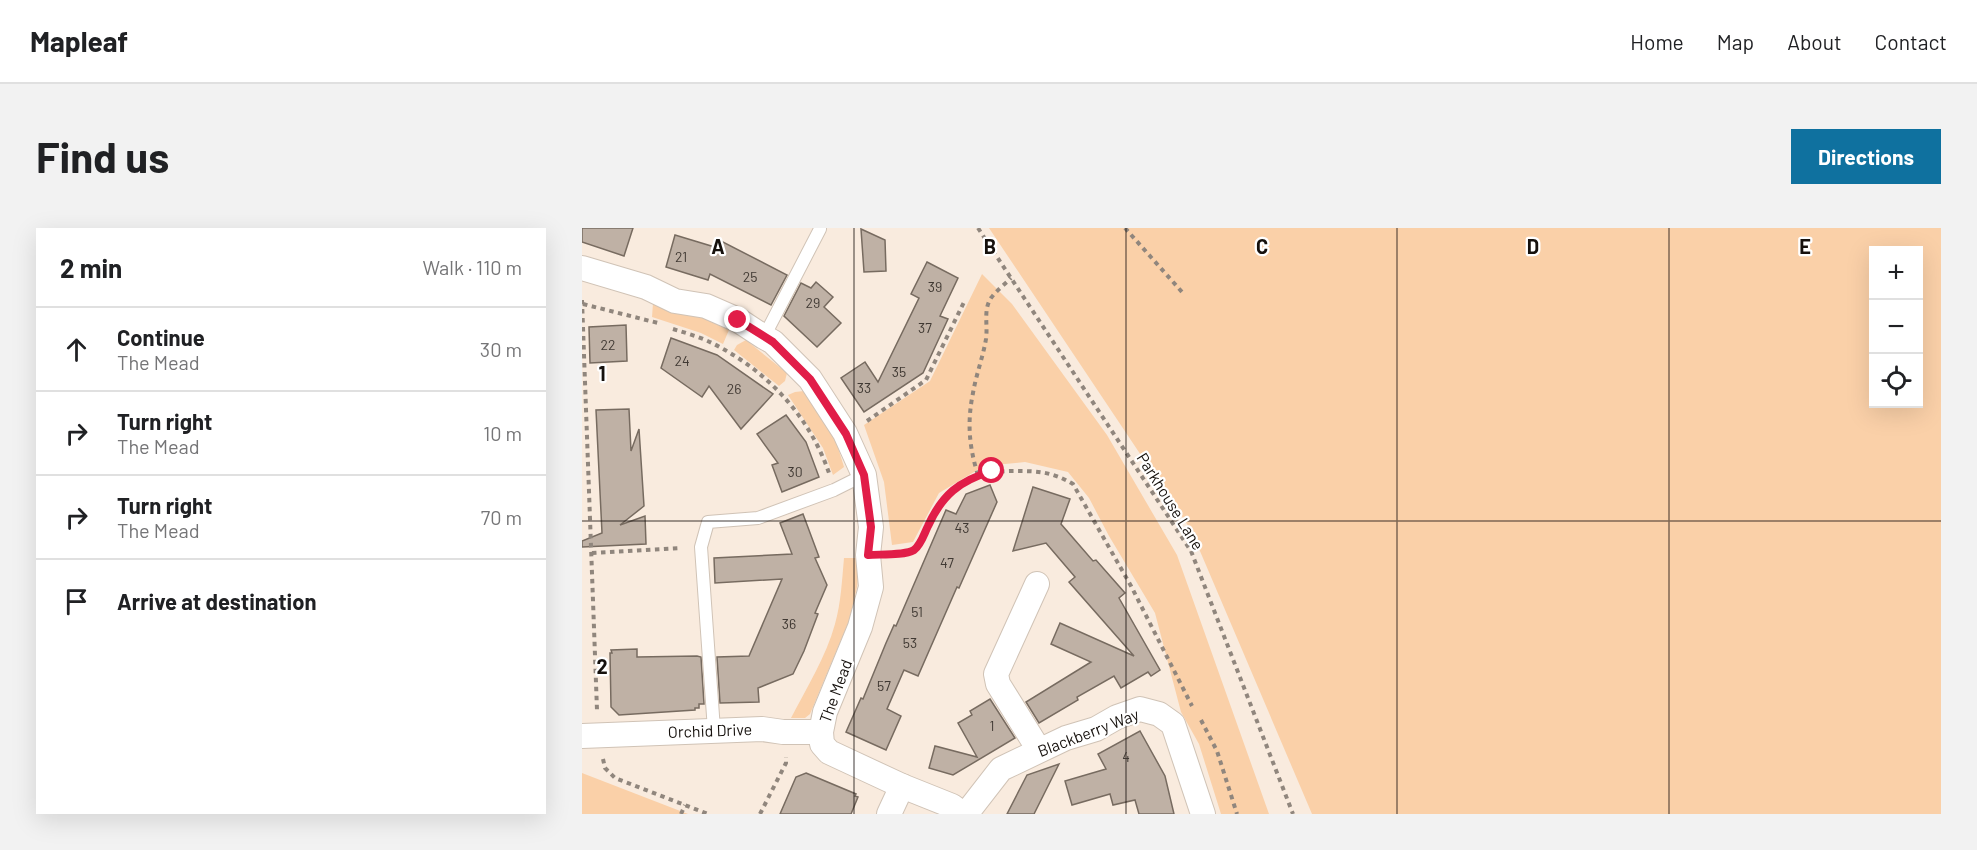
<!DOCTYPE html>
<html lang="en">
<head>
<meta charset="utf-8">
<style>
  :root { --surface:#fff; --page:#f2f2f2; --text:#202124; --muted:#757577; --line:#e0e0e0; --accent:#0f719f }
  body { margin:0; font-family:Barlow,sans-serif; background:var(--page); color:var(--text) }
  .controls { position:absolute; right:18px; top:18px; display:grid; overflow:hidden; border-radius:0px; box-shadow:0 6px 24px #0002 }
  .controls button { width:54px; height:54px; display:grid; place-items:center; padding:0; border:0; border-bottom:2px solid var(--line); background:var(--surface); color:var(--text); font:30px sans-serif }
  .stop { position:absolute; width:18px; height:18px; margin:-14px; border:4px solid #e11d48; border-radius:50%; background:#fff }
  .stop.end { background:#e11d48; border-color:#fff; box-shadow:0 2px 6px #0008 }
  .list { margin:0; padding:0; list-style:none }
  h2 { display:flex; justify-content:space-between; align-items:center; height:78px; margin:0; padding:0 24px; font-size:26px }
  h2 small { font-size:20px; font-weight:400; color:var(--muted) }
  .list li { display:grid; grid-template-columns:39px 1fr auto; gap:18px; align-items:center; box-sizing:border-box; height:84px; padding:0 24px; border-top:2px solid var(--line) }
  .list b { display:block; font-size:22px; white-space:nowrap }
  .list p { margin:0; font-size:20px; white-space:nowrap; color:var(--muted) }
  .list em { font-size:20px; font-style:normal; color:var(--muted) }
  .icon { flex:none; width:33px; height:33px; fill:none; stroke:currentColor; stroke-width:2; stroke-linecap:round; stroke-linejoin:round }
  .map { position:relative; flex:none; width:1359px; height:586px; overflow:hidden; border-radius:0px }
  header { display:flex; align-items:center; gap:36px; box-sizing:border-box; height:84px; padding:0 30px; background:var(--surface); border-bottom:2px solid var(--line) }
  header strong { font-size:28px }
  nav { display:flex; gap:33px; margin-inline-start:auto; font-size:21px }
  .intro { display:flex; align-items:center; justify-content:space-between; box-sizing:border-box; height:144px; padding:0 36px }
  h1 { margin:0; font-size:42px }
  .button { padding:15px 27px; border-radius:0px; background:var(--accent); color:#fff; font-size:21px; font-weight:700 }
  main { display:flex; gap:36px; padding:0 36px }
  aside { flex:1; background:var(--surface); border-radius:0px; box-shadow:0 6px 24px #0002 }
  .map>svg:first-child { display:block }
  .green { fill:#fad0a8; fill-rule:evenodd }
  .building { fill:#bfb1a5; stroke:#776b60; stroke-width:1.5 }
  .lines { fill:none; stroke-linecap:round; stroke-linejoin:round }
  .service-casing { stroke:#d0c3b6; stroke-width:14 }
  .minor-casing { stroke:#d0c3b6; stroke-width:26 }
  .path { stroke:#90867d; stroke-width:4; stroke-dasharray:4.5 4.5; stroke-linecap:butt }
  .service { stroke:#fff; stroke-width:12 }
  .minor { stroke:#fff; stroke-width:24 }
  .route { stroke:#e11d48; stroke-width:8 }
  .grid { fill:none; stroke:#16110d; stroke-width:1.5; stroke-opacity:0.55 }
  .labels { text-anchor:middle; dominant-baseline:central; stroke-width:4.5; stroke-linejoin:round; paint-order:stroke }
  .number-label { font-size:14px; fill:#403933 }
  .street-label { font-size:16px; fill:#16110d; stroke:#fff }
  .grid-label { font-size:20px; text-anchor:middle; font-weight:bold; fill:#16110d; stroke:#fff; stroke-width:4.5; stroke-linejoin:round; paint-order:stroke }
</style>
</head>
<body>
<header>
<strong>Mapleaf</strong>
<nav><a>Home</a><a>Map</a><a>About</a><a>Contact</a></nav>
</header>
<div class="intro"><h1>Find us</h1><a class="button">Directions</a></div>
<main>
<aside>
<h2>2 min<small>Walk · 110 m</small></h2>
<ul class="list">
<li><svg class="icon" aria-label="ahead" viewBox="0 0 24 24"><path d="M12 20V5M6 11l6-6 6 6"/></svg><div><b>Continue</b><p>The Mead</p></div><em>30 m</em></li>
<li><svg class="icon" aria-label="right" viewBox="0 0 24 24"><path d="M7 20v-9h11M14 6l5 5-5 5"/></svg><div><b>Turn right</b><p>The Mead</p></div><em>10 m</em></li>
<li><svg class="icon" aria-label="right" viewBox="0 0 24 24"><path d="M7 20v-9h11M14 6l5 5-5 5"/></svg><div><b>Turn right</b><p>The Mead</p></div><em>70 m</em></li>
<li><svg class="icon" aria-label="arrive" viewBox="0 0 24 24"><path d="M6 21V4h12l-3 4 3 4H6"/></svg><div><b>Arrive at destination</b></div></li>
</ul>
</aside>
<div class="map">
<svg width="1359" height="586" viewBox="0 0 1359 586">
  <rect width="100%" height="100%" fill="#f9ebde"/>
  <g class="green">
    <path d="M407,0H1359V586H730L609,302ZM1292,22H1336V176H1292Z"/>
    <polygon points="400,46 430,76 525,207 595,327 687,586 639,586 617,516 599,484 573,385 527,308 507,270 486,244 443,234 402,238 357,265 331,314 310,317 302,254 282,197 348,153"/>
    <polygon points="71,75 122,90 147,102 141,116 119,105 70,89"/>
    <polygon points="164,112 205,145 203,153 197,158 152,122 155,117"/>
    <polygon points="222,163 254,213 262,239 251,247 241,220 206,167 213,164"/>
    <path d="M262,330H278L275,359L267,393L228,486L223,490H209C225,459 244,429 253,396C259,375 260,352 262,330Z"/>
    <polygon points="0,545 106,586 0,586"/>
  </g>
  <g class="building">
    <polygon points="0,0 51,0 42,28 0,14"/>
    <polygon points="279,1 303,12 304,43 282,44"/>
    <polygon points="93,7 136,20 139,13 205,47 189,77 128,46 126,52 84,39"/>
    <polygon points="345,34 376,50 358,88 366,91 341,145 282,184 259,150 283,134 296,154 337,70 329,66"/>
    <polygon points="234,54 251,69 242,79 259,95 235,119 202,88 219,55 229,60"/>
    <polygon points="44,97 45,133 8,135 7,99"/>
    <polygon points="89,110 135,127 191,166 159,201 127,158 120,169 79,140"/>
    <polygon points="47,181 49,223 57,201 62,278 38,297 63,288 64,316 0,319 0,313 20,305 14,182"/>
    <polygon points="204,187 224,214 237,249 200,264 190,237 196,235 175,206"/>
    <polygon points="408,257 415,274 377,360 375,359 336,448 322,442 305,481 319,488 304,522 264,504 279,470 281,471 304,415 312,397 314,398 364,282 374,286 384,266"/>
    <polygon points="451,259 488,271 479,296 511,333 514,332 543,365 537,370 578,442 569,448 566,444 539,460 532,448 495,469 496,472 457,495 444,474 509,434 469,416 478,395 552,428 487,354 493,349 464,315 431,323"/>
    <polygon points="221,286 237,329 233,330 245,357 233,385 236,386 222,423 211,446 176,460 177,474 138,475 135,429 167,428 200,351 133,355 132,330 210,326 198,295"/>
    <polygon points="55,421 55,429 115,428 119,429 122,476 117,476 117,480 113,480 113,482 37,487 29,479 28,425 30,425 29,422"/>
    <polygon points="408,471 433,510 371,547 347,540 353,518 395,529 376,495 390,487 388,483"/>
    <polygon points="558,503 583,548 592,586 557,586 553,572 531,577 528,566 490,577 483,553 524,541 516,526"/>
    <polygon points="477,536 452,586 425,586 445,547"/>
    <polygon points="224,545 274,566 273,568 276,569 269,586 198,586 214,549"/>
  </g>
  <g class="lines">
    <g class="service-casing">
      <g id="service">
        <polyline points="182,109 238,1"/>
        <polyline points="132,502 119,319 126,294 176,290 252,262 282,247"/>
      </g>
    </g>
    <g class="minor-casing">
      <g id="minor">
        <polyline points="0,40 64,59 93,73 124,78 156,92 182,109 191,114 228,151 263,205 282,247 289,299 286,327 289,359 278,399 243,484 239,504 240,516 247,524 320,558 370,578 381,586"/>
        <polyline points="455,356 414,446 416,456 457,522"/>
        <polyline points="0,508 180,501 201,504 239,504"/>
        <polyline points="307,586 320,558"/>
        <polyline points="384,586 419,541 484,510 514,501 535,489 558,481 577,486 591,496 621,586"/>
      </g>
    </g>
    <g class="path">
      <polyline points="396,0 609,323 711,586"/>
      <polyline points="543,0 600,64"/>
      <polyline points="0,72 15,482"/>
      <polyline points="1,76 76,95"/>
      <path d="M91,101C104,105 118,109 130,115C184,142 227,187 247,245"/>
      <polyline points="285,193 344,152 383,72"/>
      <path d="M396,247C387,219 385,194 391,165C394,147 401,129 404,111C406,97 401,82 409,70C414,63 423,56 429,50"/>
      <polyline points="10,325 99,320"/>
      <path d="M312,325C320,325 327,325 334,320C342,313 346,297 351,287C365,256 397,243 430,243C455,243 469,243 491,256L549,358L610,478"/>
      <polyline points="619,492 635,523 655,586"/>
      <polyline points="21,531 23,540 33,550 126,586"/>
      <polyline points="99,586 103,577"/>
      <polyline points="178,586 204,535 204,529"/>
    </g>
    <use href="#service" class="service"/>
    <use href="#minor" class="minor"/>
  </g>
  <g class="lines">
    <path class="route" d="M156,92L191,114L228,151L264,206L282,247L289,299L286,327C297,326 322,328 332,322C339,317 342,306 346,298C360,267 377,253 410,243"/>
  </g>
  <path class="grid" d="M272,0V586M544,0V586M815,0V586M1087,0V586M0,293H1359"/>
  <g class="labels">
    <g class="number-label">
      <text x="99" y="28">21</text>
      <text x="168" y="48">25</text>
      <text x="353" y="58">39</text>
      <text x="231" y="74">29</text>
      <text x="343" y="99">37</text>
      <text x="26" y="116">22</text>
      <text x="100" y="132">24</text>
      <text x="317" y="143">35</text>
      <text x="282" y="159">33</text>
      <text x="152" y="160">26</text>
      <text x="213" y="243">30</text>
      <text x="380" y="299">43</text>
      <text x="365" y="334">47</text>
      <text x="335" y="383">51</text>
      <text x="207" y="395">36</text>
      <text x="328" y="414">53</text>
      <text x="302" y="457">57</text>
      <text x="410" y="497">1</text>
      <text x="544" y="528">4</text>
    </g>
    <g class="street-label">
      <text transform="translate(589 273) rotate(58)">Parkhouse Lane</text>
      <text transform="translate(253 463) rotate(-70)">The Mead</text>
      <text transform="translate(128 502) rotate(-2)">Orchid Drive</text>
      <text transform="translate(506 504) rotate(-21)">Blackberry Way</text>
    </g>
  </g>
  <g class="grid-label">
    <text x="136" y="26">A</text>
    <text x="408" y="26">B</text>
    <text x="680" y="26">C</text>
    <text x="951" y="26">D</text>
    <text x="1223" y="26">E</text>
    <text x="20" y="153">1</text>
    <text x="20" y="446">2</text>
  </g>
</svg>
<div class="controls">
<button>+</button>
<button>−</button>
<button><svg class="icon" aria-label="locate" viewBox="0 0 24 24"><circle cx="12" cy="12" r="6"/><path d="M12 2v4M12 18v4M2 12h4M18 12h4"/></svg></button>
</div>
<div class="stop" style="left:410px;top:243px"></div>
<div class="stop end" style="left:156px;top:92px"></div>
</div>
</main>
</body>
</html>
